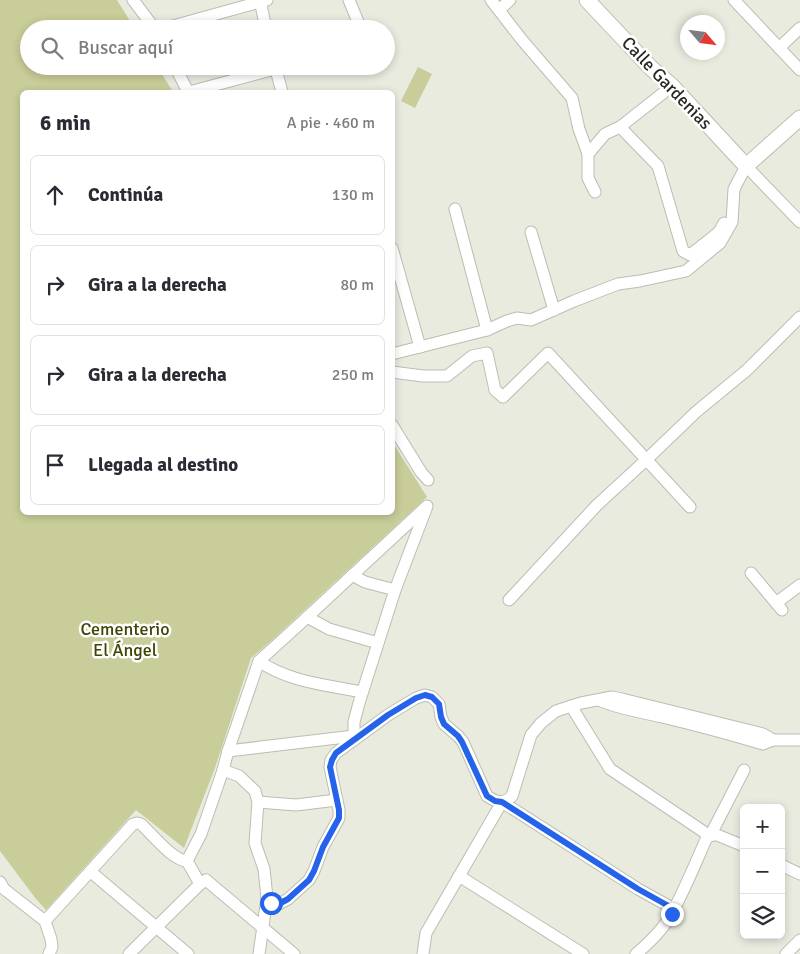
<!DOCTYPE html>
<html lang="es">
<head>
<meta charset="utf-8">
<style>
  :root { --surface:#fff; --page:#f2f2f3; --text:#2b2b33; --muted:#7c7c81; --line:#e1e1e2 }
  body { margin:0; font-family:Signika,sans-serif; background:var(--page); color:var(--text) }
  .controls { position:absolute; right:15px; bottom:15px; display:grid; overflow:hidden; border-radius:8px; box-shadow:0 2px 8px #0003 }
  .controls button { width:45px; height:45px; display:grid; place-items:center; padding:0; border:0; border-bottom:1px solid var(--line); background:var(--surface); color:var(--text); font:25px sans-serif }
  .compass { position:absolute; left:680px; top:15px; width:45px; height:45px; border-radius:50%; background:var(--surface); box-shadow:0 2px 8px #0003; rotate:118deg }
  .stop { position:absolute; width:15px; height:15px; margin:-11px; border:4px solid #2563eb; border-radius:50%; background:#fff }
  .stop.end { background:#2563eb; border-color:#fff; box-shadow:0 1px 5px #0008 }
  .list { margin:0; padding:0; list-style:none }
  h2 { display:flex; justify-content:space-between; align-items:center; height:65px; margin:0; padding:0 20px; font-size:21px }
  h2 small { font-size:16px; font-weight:400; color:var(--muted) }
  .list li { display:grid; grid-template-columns:32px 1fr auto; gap:15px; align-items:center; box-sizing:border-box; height:80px; margin:0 10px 10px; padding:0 10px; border:1px solid var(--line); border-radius:8px }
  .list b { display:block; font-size:19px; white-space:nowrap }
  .list em { font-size:16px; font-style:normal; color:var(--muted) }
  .icon { flex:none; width:28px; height:28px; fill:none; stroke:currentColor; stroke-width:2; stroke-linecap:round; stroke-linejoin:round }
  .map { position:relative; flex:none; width:800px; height:954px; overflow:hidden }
  .search { position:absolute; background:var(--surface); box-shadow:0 2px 8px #0003; left:20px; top:20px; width:375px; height:55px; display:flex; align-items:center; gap:12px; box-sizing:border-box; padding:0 18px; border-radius:28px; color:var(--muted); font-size:19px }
  .panel { position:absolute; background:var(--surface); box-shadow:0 2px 8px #0003; left:20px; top:90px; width:375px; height:425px; border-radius:8px }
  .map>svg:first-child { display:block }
  .green { fill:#c9cd99 }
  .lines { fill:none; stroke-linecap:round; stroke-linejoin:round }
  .street-casing { stroke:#bcbdb2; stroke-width:13 }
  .secondary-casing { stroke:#bcbdb2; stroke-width:17 }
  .street { stroke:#fff; stroke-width:11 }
  .secondary { stroke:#fff; stroke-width:15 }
  .route { stroke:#2563eb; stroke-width:6 }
  .labels { text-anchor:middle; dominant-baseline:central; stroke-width:5; stroke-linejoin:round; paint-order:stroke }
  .street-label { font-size:18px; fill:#282824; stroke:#fff }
  .park-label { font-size:18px; fill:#434404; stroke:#fff }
</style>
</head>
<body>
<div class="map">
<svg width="800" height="954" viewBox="0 0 800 954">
  <rect width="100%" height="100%" fill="#eaebdf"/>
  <g class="green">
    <polygon points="0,0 117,0 135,29 29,29 29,66 157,66 173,92 22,92 22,512 392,512 393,443 427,497 271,641 251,658 215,768 184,848 136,810 46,910 36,899 0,851"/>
    <polygon points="418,67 432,74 415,108 401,101"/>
  </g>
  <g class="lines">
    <g class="street-casing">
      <g id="street">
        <polyline points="133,0 155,29"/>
        <polyline points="260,0 266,29"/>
        <polyline points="349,0 361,29"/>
        <polyline points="491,0 522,40 572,98 579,129 588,154 588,178 595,192"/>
        <polyline points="734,0 800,70"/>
        <polyline points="499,10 510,0"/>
        <polyline points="162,29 267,0"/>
        <polyline points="779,48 800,28"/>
        <polyline points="175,66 188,92"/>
        <polyline points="275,66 282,92"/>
        <polyline points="189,92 275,69"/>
        <polyline points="620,127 658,166 683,251 690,255 719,232 724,223"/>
        <polyline points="588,154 605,134 620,127 672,86"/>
        <polyline points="455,209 487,330"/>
        <polyline points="531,232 554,310"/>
        <polyline points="392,248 420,347"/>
        <polyline points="392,354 487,330 507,321 517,318 531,320 574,301 618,284 640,281 686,271 720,243 732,222 734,189 746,166 800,222"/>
        <polyline points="392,372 423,376 447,376 472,356 487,353 495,390 503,397 548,353 690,507"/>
        <polyline points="392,425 421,472 428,480"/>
        <polyline points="751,573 782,610"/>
        <polyline points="352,575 365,582 395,590"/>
        <polyline points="509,600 597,505 646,460 696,412 747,370 800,317"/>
        <polyline points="776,603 800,585"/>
        <polyline points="307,617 329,629 378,643"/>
        <path d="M259,661C288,682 328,685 362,692"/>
        <path d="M599,700C618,709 642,712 662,717C696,725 729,734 763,744L773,740H800"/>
        <polyline points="571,706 610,769 710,836 744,770"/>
        <polyline points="354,740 354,722 359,703 395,590 426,509"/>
        <polyline points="228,751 354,736"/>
        <polyline points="223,770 239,776 255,791 258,802 255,843 264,869 267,898 259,954"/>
        <polyline points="258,802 296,805 337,800"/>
        <polyline points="187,861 200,884 206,880 294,954"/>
        <polyline points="781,865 800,874"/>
        <polyline points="91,872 188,954"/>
        <polyline points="459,876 583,954"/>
        <polyline points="0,882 4,889 45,921 51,939 52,947 49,954"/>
        <path d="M267,898L271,903L277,905L288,899L309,880L314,871L323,847L339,818V810L330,767L331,760L336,753L388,715L416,698L425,695L432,697L439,704L441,717L444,724L458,736L463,742L487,796C496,802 503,805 512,796L531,735L541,723L556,711L581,703L612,697L622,699L763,734L773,740"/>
        <path d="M45,921L133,824L137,823L141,824C152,834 172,860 187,861L201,834L223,770L228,751L259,661L303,621L427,506"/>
        <polyline points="129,954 200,884"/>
        <polyline points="423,954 426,933 502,802 638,889 674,909"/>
        <path d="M636,954C650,942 664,929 672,913C685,889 696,862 707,837L713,835H717L744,846"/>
        <polyline points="786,954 800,940"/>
      </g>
    </g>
    <g class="secondary-casing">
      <polyline id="secondary" points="587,0 651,68 672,86 746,166 800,118"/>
    </g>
    <use href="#street" class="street"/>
    <use href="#secondary" class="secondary"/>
  </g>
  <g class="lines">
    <polyline class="route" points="271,903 277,905 288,899 309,880 314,871 323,847 339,818 339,810 330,767 332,760 336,753 388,715 416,698 425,695 432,697 439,704 441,717 444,724 458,736 462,742 487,796 495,801 502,802 638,889 674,909 672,914"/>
  </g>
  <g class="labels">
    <g class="street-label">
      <text transform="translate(667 83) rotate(46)">Calle Gardenias</text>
    </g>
    <g class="park-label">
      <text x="125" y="629">Cementerio<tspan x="125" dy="21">El Ángel</tspan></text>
    </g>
  </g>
</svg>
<div class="controls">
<button>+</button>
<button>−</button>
<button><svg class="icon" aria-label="layers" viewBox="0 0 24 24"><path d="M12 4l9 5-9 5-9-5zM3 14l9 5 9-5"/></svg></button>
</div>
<svg class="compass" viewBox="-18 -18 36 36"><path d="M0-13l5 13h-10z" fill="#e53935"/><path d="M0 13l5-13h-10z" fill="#7c7c81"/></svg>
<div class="stop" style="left:271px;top:903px"></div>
<div class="stop end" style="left:672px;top:914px"></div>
<div class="search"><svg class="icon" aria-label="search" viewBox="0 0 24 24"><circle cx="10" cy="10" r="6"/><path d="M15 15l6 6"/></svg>Buscar aquí</div>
<section class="panel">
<h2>6 min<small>A pie · 460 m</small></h2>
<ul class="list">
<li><svg class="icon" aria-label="ahead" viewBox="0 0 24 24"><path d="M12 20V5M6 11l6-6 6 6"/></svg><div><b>Continúa</b></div><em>130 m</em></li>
<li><svg class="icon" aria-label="right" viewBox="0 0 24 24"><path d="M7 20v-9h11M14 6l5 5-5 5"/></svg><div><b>Gira a la derecha</b></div><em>80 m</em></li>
<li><svg class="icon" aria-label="right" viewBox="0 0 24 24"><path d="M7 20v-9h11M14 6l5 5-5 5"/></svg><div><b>Gira a la derecha</b></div><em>250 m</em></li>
<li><svg class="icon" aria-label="arrive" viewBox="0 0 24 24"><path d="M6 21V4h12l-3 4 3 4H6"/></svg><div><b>Llegada al destino</b></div></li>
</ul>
</section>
</div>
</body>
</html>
